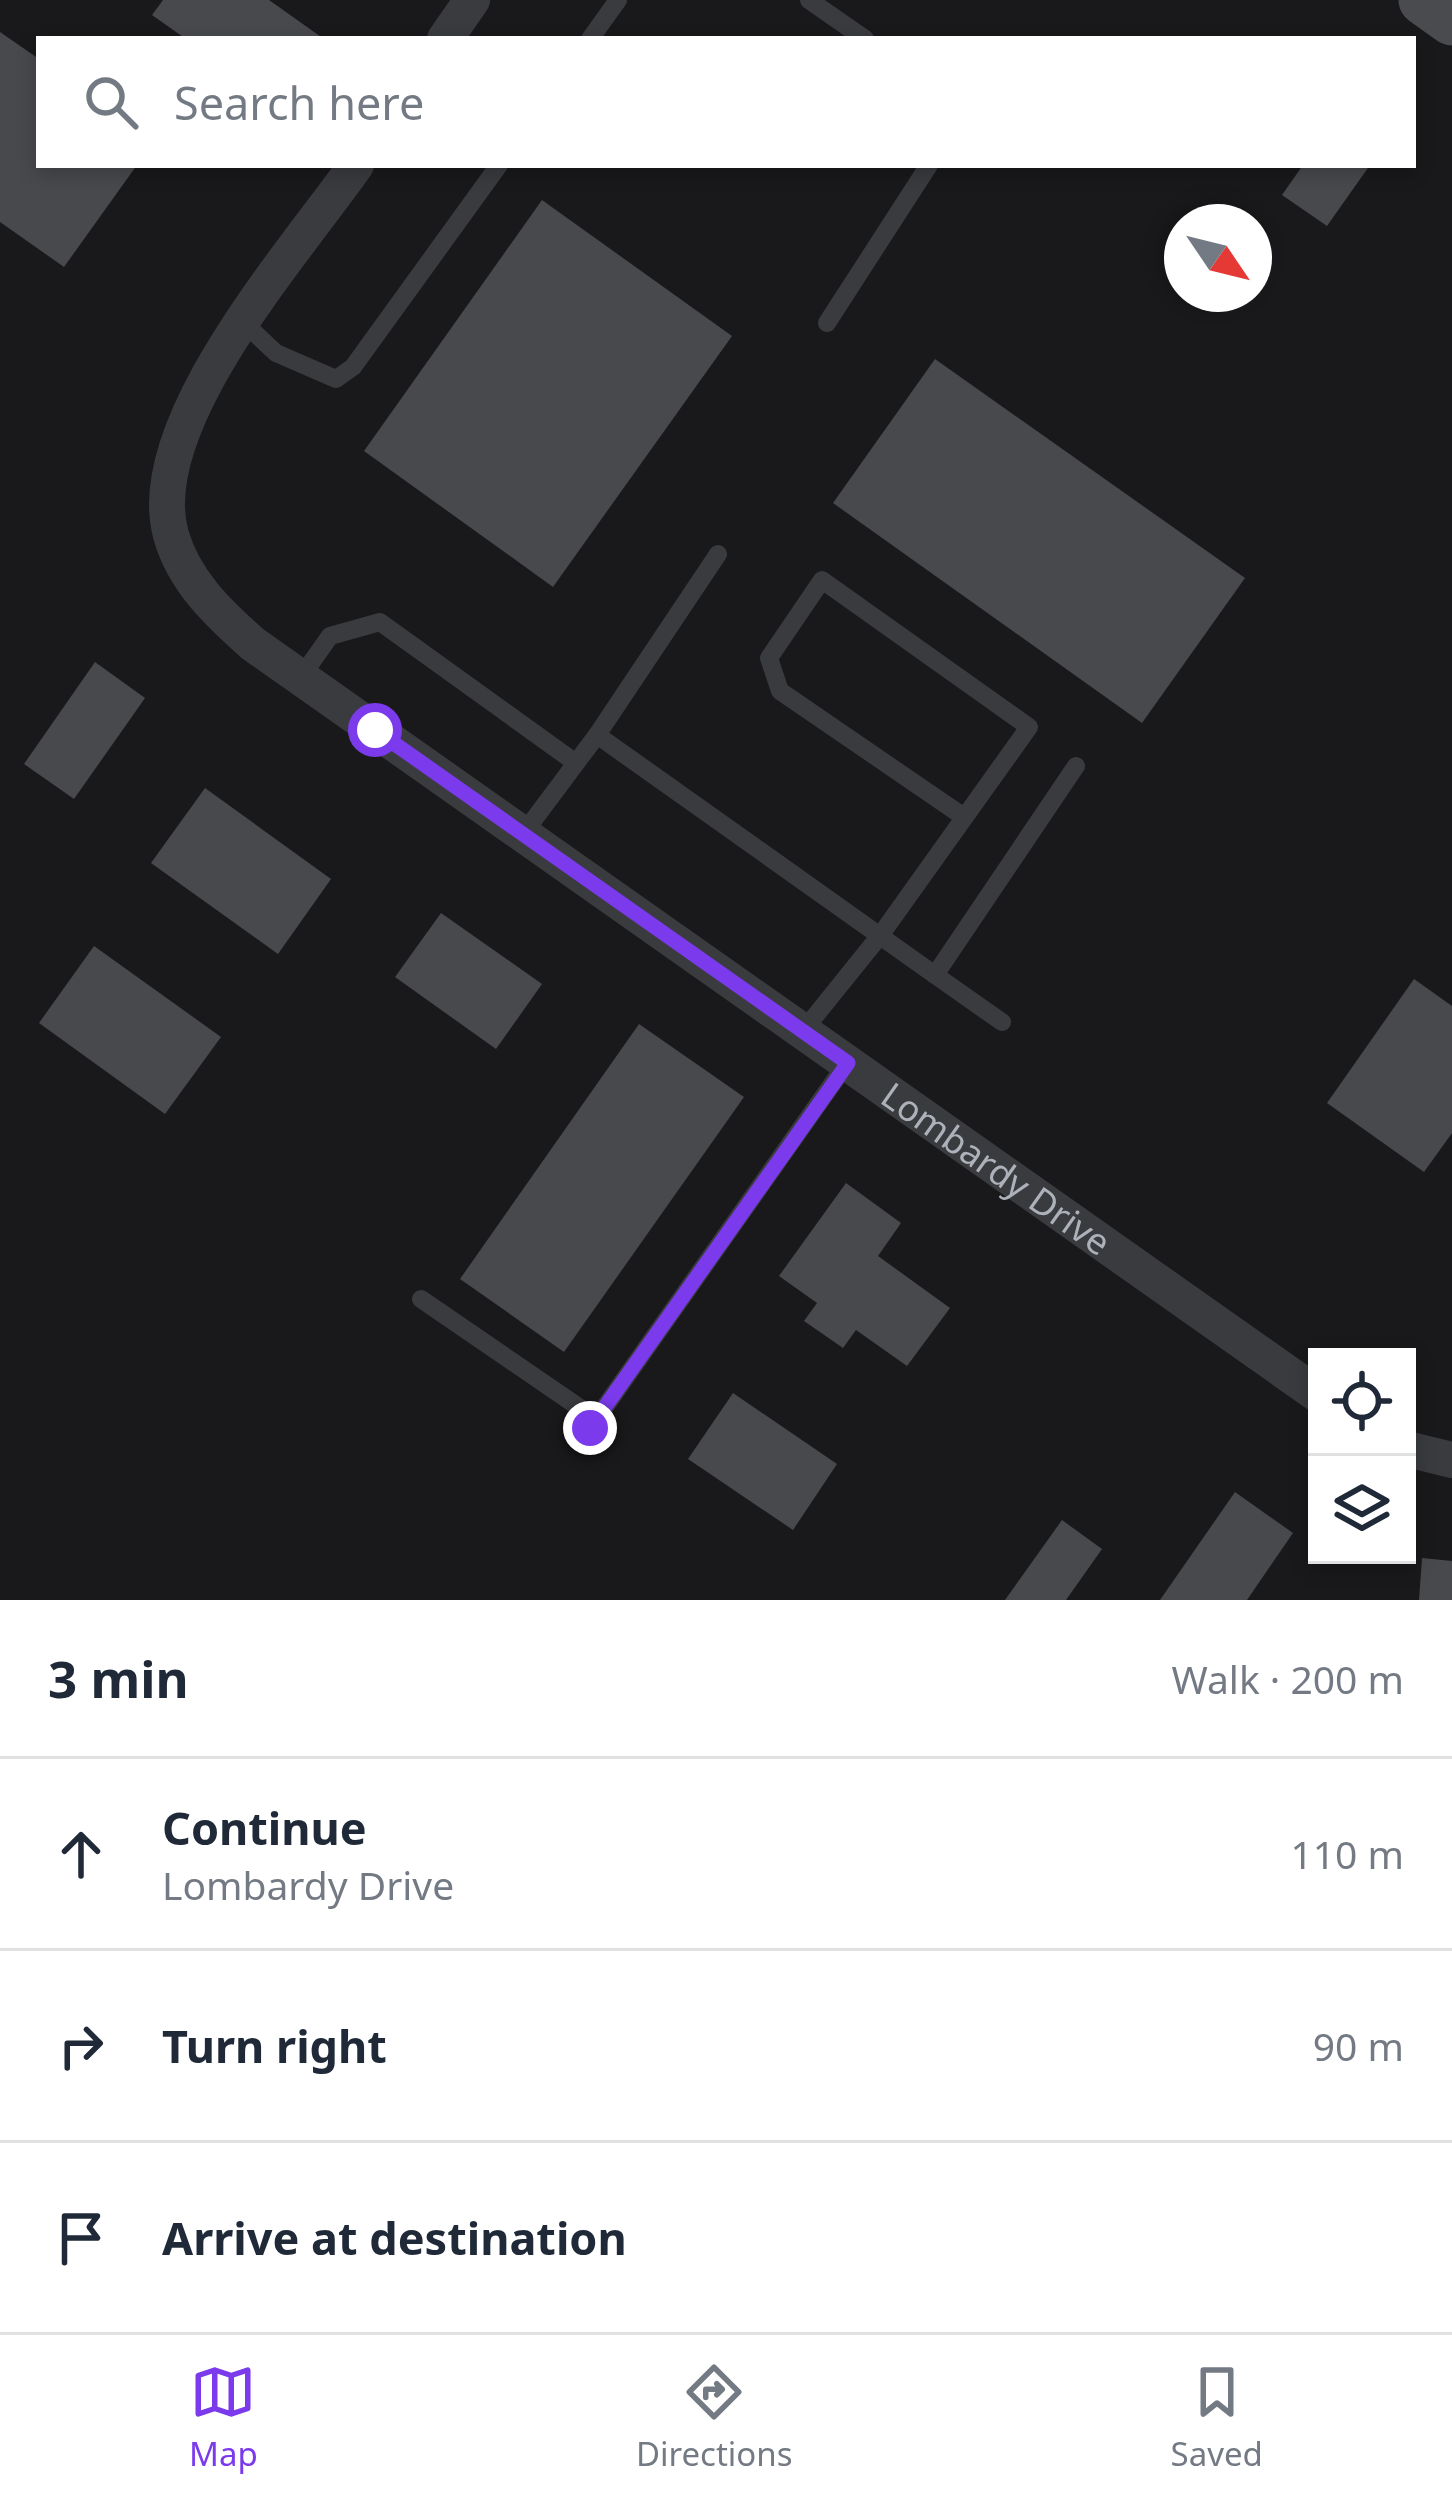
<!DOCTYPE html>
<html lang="en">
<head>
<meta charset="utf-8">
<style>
  :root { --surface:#fff; --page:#f2f2f3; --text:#1f2937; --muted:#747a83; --line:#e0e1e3; --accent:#7c3aed }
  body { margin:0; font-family:"Noto Sans",sans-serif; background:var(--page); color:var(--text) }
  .controls { position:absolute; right:36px; bottom:36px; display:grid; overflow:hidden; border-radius:0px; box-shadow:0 6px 18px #0003 }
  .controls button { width:108px; height:108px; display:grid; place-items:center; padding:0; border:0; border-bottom:3px solid var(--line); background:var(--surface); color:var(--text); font:60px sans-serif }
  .compass { position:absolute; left:1164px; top:204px; width:108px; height:108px; border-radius:50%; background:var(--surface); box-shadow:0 6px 18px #0003; rotate:125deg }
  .stop { position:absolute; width:36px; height:36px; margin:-27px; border:9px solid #7c3aed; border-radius:50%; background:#fff }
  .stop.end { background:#7c3aed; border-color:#fff; box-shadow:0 3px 12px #0008 }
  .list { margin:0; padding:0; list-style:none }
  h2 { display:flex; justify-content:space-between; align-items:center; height:156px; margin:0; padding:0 48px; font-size:51px }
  h2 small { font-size:39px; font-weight:400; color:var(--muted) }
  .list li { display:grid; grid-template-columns:78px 1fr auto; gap:36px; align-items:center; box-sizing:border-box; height:192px; padding:0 48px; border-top:3px solid var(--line) }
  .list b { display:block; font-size:45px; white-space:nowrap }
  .list p { margin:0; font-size:39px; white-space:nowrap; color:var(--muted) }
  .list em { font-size:39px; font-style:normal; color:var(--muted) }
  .icon { flex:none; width:66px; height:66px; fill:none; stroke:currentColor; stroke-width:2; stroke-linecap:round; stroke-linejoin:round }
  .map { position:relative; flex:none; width:1452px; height:1600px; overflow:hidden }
  .search { position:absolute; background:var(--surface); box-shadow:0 6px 18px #0003; left:36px; right:36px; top:36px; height:132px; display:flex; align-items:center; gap:30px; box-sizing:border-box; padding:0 42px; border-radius:0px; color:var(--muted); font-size:45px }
  .sheet { height:732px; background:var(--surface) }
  nav { display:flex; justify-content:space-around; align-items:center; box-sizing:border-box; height:168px; border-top:3px solid var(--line); background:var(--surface); font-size:33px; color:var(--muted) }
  nav a { display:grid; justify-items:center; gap:6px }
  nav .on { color:var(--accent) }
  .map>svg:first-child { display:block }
  .building { fill:#48494d }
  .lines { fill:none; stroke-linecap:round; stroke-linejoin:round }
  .lane { stroke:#3a3b3f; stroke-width:18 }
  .street { stroke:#3a3b3f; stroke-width:36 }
  .secondary { stroke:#494b4f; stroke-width:51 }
  .route { stroke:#7c3aed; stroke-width:15 }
  .labels { text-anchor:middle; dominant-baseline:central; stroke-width:12; stroke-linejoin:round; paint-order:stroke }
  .street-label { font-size:36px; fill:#adb1b9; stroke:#141416 }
</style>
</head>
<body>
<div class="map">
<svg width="1452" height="1600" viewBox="0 0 1452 1600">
  <rect width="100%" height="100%" fill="#19191b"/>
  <g class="building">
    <polygon points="163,0 269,0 324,39 186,39 152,15"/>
    <polygon points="0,32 39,59 39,165 137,165 64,267 0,222"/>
    <polygon points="1303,165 1370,165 1327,226 1282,195"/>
    <polygon points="542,200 732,336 553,587 364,451"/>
    <polygon points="935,359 1245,578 1142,723 833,503"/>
    <polygon points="95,662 145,698 74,799 24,764"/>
    <polygon points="205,788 331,879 278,954 151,863"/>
    <polygon points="441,913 542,984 496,1049 395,977"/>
    <polygon points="94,946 221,1037 165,1114 39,1023"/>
    <polygon points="1414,979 1452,1006 1452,1133 1424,1172 1327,1103"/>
    <polygon points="639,1024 744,1097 564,1352 460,1279"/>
    <polygon points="846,1183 901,1223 878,1256 950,1308 907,1366 856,1330 843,1348 804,1321 817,1303 779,1276"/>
    <polygon points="733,1393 837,1464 793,1530 688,1459"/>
    <polygon points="1235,1492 1293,1533 1247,1600 1160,1600"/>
    <polygon points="1062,1520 1102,1549 1066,1600 1005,1600"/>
    <polygon points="1422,1558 1452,1561 1452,1600 1419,1600"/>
  </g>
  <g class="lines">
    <g class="lane">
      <polyline points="809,0 865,39"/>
      <polyline points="590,39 618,0"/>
      <polyline points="244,323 276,353 336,379 353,367 499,165"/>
      <polyline points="827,323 929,165"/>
      <polyline points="301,677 330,636 380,622 576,763"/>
      <polyline points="597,735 935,975 1076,766"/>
      <polyline points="523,834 597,735 718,554"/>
      <polyline points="935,975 1002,1022"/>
      <polyline points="803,1031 882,933 1029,727 822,580 769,658 780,691 964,817"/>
      <polyline points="421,1299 596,1419"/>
      <polyline points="590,1428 847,1063"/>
    </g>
    <g class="street">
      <polyline points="445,39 472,0"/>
      <path id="s1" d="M356,165C295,252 140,425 171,535C184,581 218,613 253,644L1317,1394"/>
      <polyline points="1407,1449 1452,1460"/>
    </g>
    <polyline class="secondary" points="1424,0 1452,20"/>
  </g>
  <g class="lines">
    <polyline class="route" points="375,730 848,1063 590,1428"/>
  </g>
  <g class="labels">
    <g class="street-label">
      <text stroke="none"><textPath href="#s1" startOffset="1473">Lombardy Drive</textPath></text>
    </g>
  </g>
</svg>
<div class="controls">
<button><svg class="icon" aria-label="locate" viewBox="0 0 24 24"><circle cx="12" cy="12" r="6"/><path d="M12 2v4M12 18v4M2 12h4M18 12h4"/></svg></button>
<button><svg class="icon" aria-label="layers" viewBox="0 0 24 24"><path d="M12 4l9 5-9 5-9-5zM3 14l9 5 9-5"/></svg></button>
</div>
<svg class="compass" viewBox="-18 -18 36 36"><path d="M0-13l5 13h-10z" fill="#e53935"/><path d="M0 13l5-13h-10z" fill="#747a83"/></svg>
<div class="stop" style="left:375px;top:730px"></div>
<div class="stop end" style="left:590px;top:1428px"></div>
<div class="search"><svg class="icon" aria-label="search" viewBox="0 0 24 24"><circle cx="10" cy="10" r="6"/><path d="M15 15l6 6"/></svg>Search here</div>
</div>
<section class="sheet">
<h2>3 min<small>Walk · 200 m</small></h2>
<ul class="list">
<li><svg class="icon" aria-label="ahead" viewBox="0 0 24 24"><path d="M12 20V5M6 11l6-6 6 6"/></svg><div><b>Continue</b><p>Lombardy Drive</p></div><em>110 m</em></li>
<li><svg class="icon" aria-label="right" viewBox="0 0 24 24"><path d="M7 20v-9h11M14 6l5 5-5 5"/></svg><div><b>Turn right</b></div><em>90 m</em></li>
<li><svg class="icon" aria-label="arrive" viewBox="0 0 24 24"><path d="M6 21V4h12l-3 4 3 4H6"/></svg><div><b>Arrive at destination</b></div></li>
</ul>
</section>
<nav>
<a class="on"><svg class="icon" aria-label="map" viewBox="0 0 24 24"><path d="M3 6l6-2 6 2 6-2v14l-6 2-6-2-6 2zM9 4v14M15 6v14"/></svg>Map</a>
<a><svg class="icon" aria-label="directions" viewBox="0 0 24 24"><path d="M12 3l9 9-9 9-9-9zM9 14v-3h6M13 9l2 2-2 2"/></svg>Directions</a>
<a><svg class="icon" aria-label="saved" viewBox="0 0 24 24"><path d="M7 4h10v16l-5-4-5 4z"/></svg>Saved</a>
</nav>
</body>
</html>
